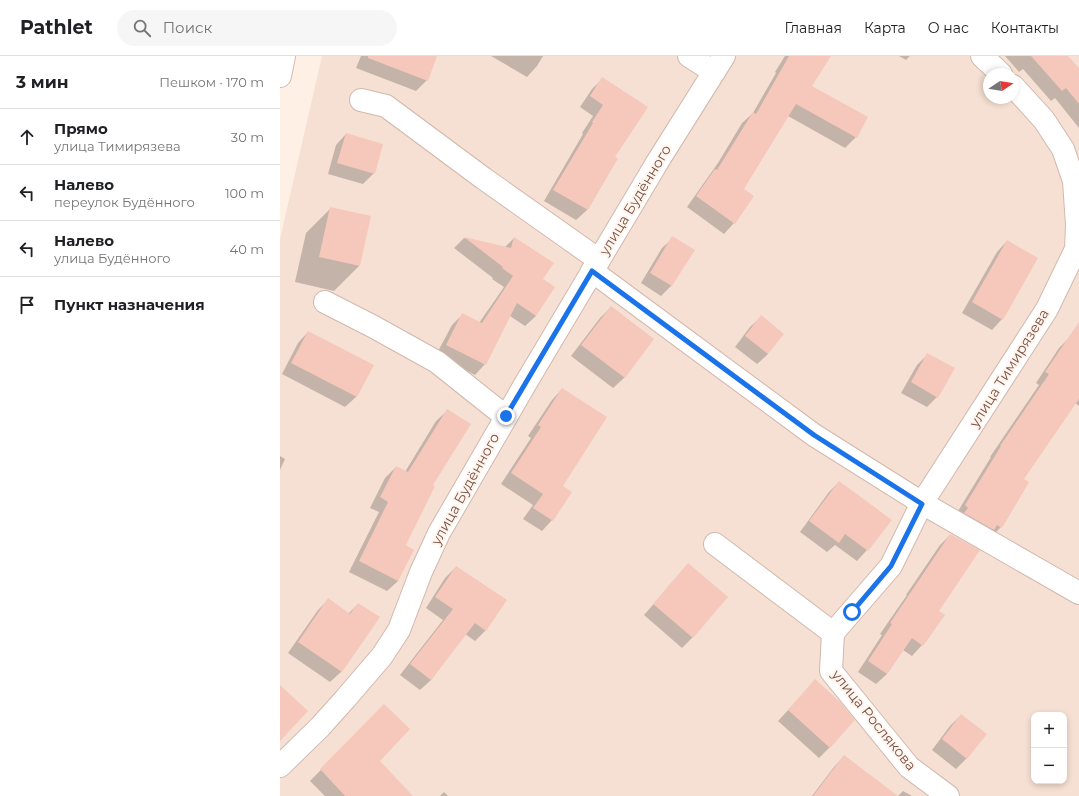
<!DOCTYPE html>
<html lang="ru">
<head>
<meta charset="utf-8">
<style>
  :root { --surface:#fff; --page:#f6f6f6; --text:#202124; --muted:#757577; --line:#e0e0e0 }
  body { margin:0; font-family:Montserrat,sans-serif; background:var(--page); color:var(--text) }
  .controls { position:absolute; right:12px; bottom:12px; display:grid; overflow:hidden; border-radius:8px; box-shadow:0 2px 6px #0003 }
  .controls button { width:36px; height:36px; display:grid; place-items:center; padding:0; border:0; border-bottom:1px solid var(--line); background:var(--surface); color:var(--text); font:20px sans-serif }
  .compass { position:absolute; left:703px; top:12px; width:36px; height:36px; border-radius:50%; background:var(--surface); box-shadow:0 2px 6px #0003; rotate:78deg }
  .stop { position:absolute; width:12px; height:12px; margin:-9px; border:3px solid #1a73e8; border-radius:50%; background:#fff }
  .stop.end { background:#1a73e8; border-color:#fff; box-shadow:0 1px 4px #0008 }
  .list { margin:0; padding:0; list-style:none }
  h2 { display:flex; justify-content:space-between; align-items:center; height:52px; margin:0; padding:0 16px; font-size:17px }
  h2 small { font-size:13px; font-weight:400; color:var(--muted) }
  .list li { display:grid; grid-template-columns:26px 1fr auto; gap:12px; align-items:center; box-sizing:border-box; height:56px; padding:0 16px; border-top:1px solid var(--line) }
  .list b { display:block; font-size:15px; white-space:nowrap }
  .list p { margin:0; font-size:13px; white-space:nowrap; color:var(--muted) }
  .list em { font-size:13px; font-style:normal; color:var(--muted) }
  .icon { flex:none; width:22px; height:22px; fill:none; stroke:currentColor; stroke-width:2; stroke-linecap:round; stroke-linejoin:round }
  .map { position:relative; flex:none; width:799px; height:740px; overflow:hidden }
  header { display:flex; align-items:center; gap:24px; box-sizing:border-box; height:56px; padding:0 20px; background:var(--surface); border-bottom:1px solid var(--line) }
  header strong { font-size:19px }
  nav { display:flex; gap:22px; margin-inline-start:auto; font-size:14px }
  .search { width:280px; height:36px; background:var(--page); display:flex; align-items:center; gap:10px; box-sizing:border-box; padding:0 14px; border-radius:22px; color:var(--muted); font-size:15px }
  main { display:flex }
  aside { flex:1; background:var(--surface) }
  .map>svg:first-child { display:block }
  .residential { fill:#f6e0d3; fill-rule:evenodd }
  .shadow { fill:#0003 }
  .building { fill:#f5c8bb }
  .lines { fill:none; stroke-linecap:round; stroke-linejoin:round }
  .minor-casing { stroke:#d2b8ad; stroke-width:24 }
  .minor { stroke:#fff; stroke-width:22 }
  .route { stroke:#1a73e8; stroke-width:5 }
  .labels { text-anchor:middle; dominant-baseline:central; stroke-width:4; stroke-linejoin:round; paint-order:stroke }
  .street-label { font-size:14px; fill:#785148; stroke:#fff5ec }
</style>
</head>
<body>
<header>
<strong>Pathlet</strong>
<div class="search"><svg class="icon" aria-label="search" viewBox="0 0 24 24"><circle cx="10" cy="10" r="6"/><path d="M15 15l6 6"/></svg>Поиск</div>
<nav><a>Главная</a><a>Карта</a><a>О нас</a><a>Контакты</a></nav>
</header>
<main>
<aside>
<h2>3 мин<small>Пешком · 170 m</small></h2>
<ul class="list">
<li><svg class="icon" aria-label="ahead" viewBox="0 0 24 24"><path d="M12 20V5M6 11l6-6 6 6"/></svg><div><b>Прямо</b><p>улица Тимирязева</p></div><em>30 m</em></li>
<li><svg class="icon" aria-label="left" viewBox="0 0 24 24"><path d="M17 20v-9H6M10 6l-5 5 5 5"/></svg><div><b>Налево</b><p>переулок Будённого</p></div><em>100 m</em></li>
<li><svg class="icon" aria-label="left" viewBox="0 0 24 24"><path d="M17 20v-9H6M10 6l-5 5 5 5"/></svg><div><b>Налево</b><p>улица Будённого</p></div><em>40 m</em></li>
<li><svg class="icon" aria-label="arrive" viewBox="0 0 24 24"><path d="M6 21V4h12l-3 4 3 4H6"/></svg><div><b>Пункт назначения</b></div></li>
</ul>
</aside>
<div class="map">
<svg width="799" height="740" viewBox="0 0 799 740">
  <rect width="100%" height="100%" fill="#fef0e5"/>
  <path class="residential" d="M42,0H799V740H0V183ZM709,18H733V42H709ZM754,659H784V725H754Z"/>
  <g class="shadow">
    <polygon points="81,0 156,0 147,24 136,35 76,12"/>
    <polygon points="211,0 263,0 257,10 247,21"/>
    <polygon points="505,0 550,0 530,31 576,81 565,92 508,60 462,133 454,167 444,178 407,151 438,107 462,67 473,57 496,17 495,16"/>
    <polygon points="619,0 630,0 626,4"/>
    <polygon points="725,0 787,0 799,13 799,72 775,42 771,45 743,13 739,16"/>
    <polygon points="322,23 333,101 337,103 307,154 296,164 264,145 303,78 302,77 313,60 300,51 312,33"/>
    <polygon points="66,78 94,117 83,128 48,118 56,89"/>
    <polygon points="51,152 90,161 79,210 54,235 15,226 26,177"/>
    <polygon points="184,182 225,191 234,182 262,223 256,260 245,270 230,260 205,308 195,319 156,299 172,269 182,259 199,267 224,231 212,223 213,222 174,192"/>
    <polygon points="393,182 392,229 381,240 361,227 382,192"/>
    <polygon points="727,185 722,263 712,274 682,257 717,196"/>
    <polygon points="331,251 373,283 344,322 333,332 291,300 320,262"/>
    <polygon points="481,261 488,298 477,308 455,291 470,271"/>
    <polygon points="28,276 92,310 76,341 65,351 2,318 18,287"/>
    <polygon points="790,281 799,288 799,350 795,347 743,423 748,427 721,471 710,482 675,460 711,401 710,401 759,329 756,327 779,292"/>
    <polygon points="648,298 657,341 647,351 621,337 637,309"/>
    <polygon points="282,333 281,430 272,464 262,475 243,463 253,449 221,428 251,382 248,380 272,344"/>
    <polygon points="167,355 152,429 125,490 118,525 107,535 69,516 99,456 90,452 105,422 116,411 125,416 156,365"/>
    <polygon points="0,400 5,403 0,414"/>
    <polygon points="559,426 610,464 587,494 577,505 555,489 547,496 520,476 549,436"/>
    <polygon points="670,479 657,555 642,589 632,600 623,594 607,618 596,628 578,616 602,579 600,578 627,539 626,539 660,489"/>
    <polygon points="408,509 413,581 402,592 364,559"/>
    <polygon points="176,511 206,574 195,585 185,578 151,624 140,634 120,619 163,564 146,552 165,522"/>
    <polygon points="48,544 68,558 78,548 98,561 61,616 50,626 8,597 38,554"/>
    <polygon points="535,625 550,691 539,702 498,665"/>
    <polygon points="104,650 99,705 132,740 45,740 30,725"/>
    <polygon points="681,659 705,678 686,703 676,713 652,694 670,670"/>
    <polygon points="564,700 616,740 532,740 554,711"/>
    <polygon points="623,735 632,740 618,740"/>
    <polygon points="164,736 168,740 160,740"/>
  </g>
  <g class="building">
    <polygon points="88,0 157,0 148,25 88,2"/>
    <polygon points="509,0 551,0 532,30 588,61 577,82 516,48 464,133 474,140 455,168 416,140 435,113 437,114 473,56 476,58"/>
    <polygon points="751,0 788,0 799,12 799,48 786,32 782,35"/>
    <polygon points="322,21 368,51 335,101 338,102 308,154 273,134 313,67 312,66 323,49 310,40"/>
    <polygon points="66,77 103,88 95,118 57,107"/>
    <polygon points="50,151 91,160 80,210 39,201"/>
    <polygon points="392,180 415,194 392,230 370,217"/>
    <polygon points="184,181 231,192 234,181 274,207 263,223 275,231 256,260 237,247 206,309 166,289 182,257 202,267 233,220 222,212 223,211"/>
    <polygon points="727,184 758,202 723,264 692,246"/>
    <polygon points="331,250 374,283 345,322 301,289"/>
    <polygon points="481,259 504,278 488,298 465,280"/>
    <polygon points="799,266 799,343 744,423 749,426 722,472 717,469 714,474 684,457 688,452 685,449 721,390 720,390 769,318 765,316"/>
    <polygon points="28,275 94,309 77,341 11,307"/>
    <polygon points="647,297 675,312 658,342 631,326"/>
    <polygon points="282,332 327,361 283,430 292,436 273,465 253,452 263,438 231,417 261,371 258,369"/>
    <polygon points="167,353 191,368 153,429 155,430 126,489 134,494 118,525 79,505 108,446 100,441 116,410 128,416"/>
    <polygon points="559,425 612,464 588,495 565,478 559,487 529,465"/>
    <polygon points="670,478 700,494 659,555 665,559 643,590 632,582 607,618 588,605 612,568 610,567"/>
    <polygon points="408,507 448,541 413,582 373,548"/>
    <polygon points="176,510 227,544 206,575 195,567 151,624 130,608 173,553 155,541"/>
    <polygon points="48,542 70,558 78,547 100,561 62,616 18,586"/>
    <polygon points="535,623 561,647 575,664 550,692 508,654"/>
    <polygon points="0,629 28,655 0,685"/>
    <polygon points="104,648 130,673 100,705 133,740 65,740 40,713"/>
    <polygon points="681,658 707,678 687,703 662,683"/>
    <polygon points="564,699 618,740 533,740"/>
  </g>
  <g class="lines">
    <g class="minor-casing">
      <g id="minor">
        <polyline points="409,0 434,16"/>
        <polyline points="702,0 721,18"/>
        <polyline points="0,20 4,0"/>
        <polyline points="81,44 106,50 203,122 319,204"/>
        <polyline points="312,215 534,379 642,447 799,537"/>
        <polyline points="45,246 94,271 157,306 226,361"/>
        <polyline points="435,488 553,577"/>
        <polyline points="553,577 611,510 642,447 767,253 796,193 797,169 794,125 783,93 764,64 733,30"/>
        <polyline points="553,577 551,615 629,711 668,740"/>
        <polyline points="0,710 40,671 66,642 102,600 119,574 141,516 159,477 247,325 378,105 444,0"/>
      </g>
    </g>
    <use href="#minor" class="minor"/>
  </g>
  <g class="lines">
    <polyline class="route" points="226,360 312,215 534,379 642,448 611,510 572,556"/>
  </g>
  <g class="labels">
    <g class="street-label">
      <text transform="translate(355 144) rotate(-59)">улица Будённого</text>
      <text transform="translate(729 312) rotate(-58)">улица Тимирязева</text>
      <text transform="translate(185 433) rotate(-61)">улица Будённого</text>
      <text transform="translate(594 664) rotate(51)">улица Рослякова</text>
    </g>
  </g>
</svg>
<div class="controls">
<button>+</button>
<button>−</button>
</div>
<svg class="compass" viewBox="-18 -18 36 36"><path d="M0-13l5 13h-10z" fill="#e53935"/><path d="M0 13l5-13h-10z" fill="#757577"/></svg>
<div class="stop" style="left:572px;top:556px"></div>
<div class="stop end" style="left:226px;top:360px"></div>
</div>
</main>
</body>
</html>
